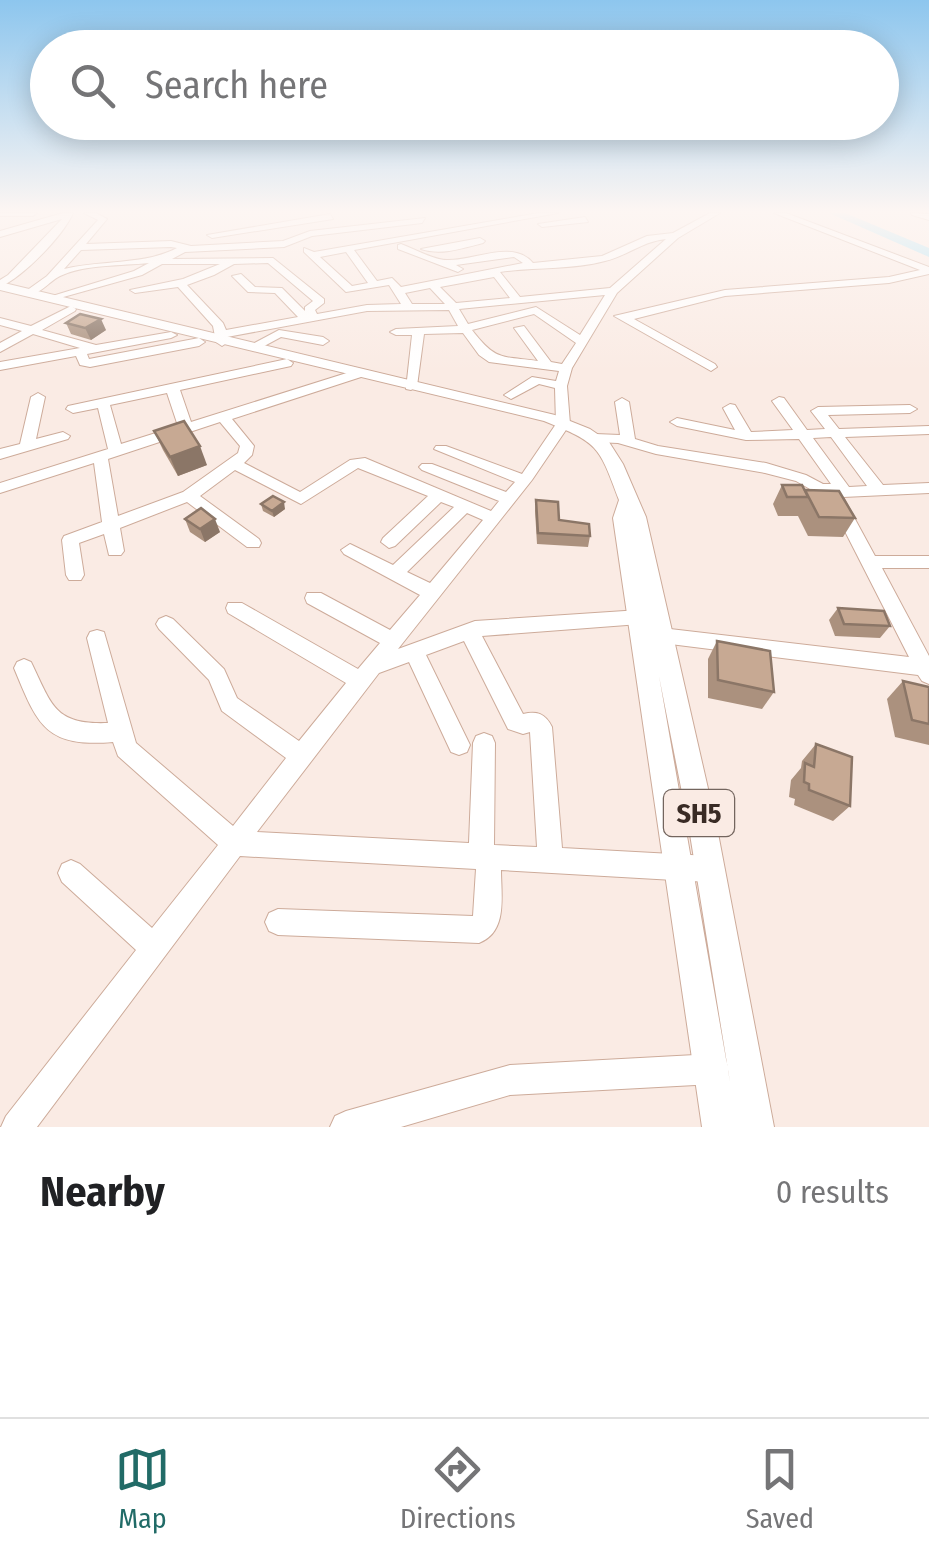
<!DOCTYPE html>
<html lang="en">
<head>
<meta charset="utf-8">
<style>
  :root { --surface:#fff; --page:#f6f6f6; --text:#202124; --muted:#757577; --line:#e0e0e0; --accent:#216b67 }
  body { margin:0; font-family:"Fira Sans Condensed",sans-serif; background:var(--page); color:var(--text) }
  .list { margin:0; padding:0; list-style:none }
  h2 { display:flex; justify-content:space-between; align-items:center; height:130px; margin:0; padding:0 40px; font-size:42px }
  h2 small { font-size:32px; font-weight:400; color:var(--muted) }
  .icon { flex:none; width:55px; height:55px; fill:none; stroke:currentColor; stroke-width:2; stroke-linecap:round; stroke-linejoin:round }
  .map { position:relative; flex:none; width:929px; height:1127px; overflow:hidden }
  .search { position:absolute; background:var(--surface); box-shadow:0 5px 25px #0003; left:30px; right:30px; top:30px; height:110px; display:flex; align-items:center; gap:25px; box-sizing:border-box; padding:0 35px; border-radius:55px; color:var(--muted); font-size:38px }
  .sheet { height:290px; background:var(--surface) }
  nav { display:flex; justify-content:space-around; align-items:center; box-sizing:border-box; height:140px; border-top:2px solid var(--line); background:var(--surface); font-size:28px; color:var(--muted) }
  nav a { display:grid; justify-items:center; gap:5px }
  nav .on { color:var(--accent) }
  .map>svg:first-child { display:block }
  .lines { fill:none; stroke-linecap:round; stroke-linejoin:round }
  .river { fill:#a5e2f7; fill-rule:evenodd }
  .minor-casing { stroke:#cdab9a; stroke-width:2 }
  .major-casing { stroke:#cdab9a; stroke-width:2 }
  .minor { fill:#fff; fill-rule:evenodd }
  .major { fill:#fff; fill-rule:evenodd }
  .wall { fill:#ab917e }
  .shaded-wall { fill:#8b7667 }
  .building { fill:#c7a993; stroke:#8b7667; stroke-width:2.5 }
  .labels { text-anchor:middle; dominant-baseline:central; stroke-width:8; stroke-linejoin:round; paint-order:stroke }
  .shield { fill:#faebe4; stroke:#73655e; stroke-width:2.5 }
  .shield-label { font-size:28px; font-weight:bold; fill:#392b25 }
</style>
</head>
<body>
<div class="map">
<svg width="929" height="1127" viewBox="0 0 929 1127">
  <rect width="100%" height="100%" fill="#faebe4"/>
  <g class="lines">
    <polygon class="river" points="829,213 845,213 929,248 929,257"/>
    <g class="minor-casing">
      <g id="minor">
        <polygon points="0,213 37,213 33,216 0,216"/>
        <path d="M63,213H73C63,236 23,277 0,287V280L8,275L62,219L0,237V231Z"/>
        <path d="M84,213H96L107,219L86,244L171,241L191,246L283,241L310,231L425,218L422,223L312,236L284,247L185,252L172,259L273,258L324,299V303L315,310L317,314L367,305L401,304L389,285L346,292L304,252V248L314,252L539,213H558L354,250L377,281L392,278L401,287L523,263L514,257L456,265L463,269L458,272L398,249V245L401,244C415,249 433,260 447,260C474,261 513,239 533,263L602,256L647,236L673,233L710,213H720L678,238L617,293L572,368L567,386L570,424L532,480L398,649L475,621L640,610L647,612L649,617L647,622L640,624L482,636L523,714C537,711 545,713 552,727L562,848L709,856L718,860L722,869L718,878L709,882L501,870C501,896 508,932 479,943L278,935L269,931L265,922L269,913L278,909L473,916L476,869L240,856L37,1127H1L6,1116L136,950L62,882L58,873L62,864L71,860L80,864L152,928L218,845L118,756L113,742C44,748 37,723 14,668L17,662L24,659L31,662C52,705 54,725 108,723L87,638L90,632L97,630L104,632L136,743L233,826L286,758L222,711L209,680L159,629L156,624L159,619L166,616L173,619L224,669L237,698L299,741L346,683L228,613L226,608L228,603H242L358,669L380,643L307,603L305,598L307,593H321L390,630L420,595L344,554L341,550L350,544L393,565L454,507L441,502L395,546L389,548L381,542L383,538L428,496L358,468L301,504L235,470L200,496L259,539L261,543L259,547H247L187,502L120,528L124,551L121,555H109L104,534L79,543L84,575L81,580H69L66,575L62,540L64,536L102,522L94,463L0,493V483L108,449L98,408L73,413L66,409L68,406L287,359L293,363L291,366L180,390L191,422L353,371H361V377L232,419L254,446L252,455L244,463L300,492L350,460L365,458L491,511L499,501L422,470L419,467L422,464H432L506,492L515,482L434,449L436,446H446L522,474L556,424L555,388L539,384L511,399L504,395L532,377L556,381L559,371L489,362L479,355L463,333L424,334L417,386L411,390L406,389L412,335H396L390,332L396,329L458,326L449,310L367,311L227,337L228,342L222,346L216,342L213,326L178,287L135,293L130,290L183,279L220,264H162L142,275L49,301V297L134,271L149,263C121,266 86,264 60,276C48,282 41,295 26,295V291L47,276L98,220ZM666,239L610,288L520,297L500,272C535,267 571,270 605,261C627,256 643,241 666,239ZM171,247L177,248C145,265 101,260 64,269L81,250ZM346,252L368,283L352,286L320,257ZM268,263L313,301L305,307V311L282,288L255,287L241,274L232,276L248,292L275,293L298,317L226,330L223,323L187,285L214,275L234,264ZM494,277L510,298L456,303L440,287ZM430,288L445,304H412L405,293ZM605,295L580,335L536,307L468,324L459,309ZM534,314L576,343L562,364L551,362L524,326L514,328L538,361C501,356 496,361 472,330ZM167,393L178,426L121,444L110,405ZM220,422L240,446L238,453L183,492L118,516L108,459ZM467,513L483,520L430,583L407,572ZM464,641L508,729L523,734L530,732L537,847L494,845L495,743L492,736L484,733L476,736L473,743L469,843L257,832L379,673L409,662L451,752L459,755L467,752L470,745L426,655Z"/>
        <polygon points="774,213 786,213 929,267 929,274 889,283 725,296 634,319 715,364 717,367 711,371 614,316 725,290 889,277 920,270"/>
        <polygon points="911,213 929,214 929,220 912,215"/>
        <polygon points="330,214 333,219 212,238 207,235"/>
        <polygon points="585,217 588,222 542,227 538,224"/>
        <path d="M480,238L485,241L483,243C463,248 441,256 421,249Z"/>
        <polygon points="71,306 76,309 75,311 42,330 96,345 171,332 177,335 171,338 87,354 89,359 199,338 205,342 199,346 90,367 80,365 76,356 0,370 0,362 80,348 33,334 0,352 0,343 22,331 0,325 0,318 31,326"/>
        <polygon points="279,330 323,337 329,341 323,345 281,337 255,351 245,348"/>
        <polygon points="38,393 45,397 36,439 63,432 70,436 68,439 0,459 0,449 20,444 31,397"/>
        <path d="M779,397L784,398L807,430L825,429L811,411L818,407L910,405L917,409L910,413L828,415L839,429L929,426V434L845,437L883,485L929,483V493L843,497L875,556H929V568H882L929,656V684L922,681L918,675L646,641L643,635L646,629L653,627L909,657L829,500L796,481L765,473L656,454L618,443L595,442L588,438L595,434L620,435L615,402L622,398L629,402L635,439L658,446L766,463L806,475L823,484H831L799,439L746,440L677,426L670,422L677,418L735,430L723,408L730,404L735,405L751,432L793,430L772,401ZM831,437L867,486L849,487L813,438Z"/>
        <polygon points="714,1054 725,1058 729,1069 725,1080 714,1084 510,1095 401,1127 330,1127 335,1116 346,1111 510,1065"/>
      </g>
    </g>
    <g class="major-casing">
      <path id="major" d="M0,282L555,415L590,429L609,442L623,464L646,517L717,828L774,1127H702L613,518L619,500C599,446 599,443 544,421L0,290ZM659,676L689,828L730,1082Z"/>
    </g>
    <use href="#minor" class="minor"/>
    <use href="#major" class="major"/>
  </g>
  <g class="wall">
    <polygon points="66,323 106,330 91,340 71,334"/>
    <polygon points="154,431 207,465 178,476 163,450"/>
    <polygon points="782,485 805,491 855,518 843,537 808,536 798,516 778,516 773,504"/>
    <polygon points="536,500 559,520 590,536 588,547 537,544 535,511"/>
    <polygon points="261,504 285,509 274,517 263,511"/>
    <polygon points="185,519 220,532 205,542 190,532"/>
    <polygon points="838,608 890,626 880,638 835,636 829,620"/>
    <polygon points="717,641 774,692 762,709 708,698 708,659"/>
    <polygon points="903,681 929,687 929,745 895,737 887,699"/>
    <polygon points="816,744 850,806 833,821 794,805 795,799 789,797 791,780 801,768 802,761"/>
  </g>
  <g class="shaded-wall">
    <polygon points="101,319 106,330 91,340 85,328"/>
    <polygon points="200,446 207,465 178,476 170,457"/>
    <polygon points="284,502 285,509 274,517 272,511"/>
    <polygon points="215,519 220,532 205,542 200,529"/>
  </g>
  <g class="building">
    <polygon points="80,314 101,319 85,328 66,323"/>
    <polygon points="184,421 200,446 170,457 154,431"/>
    <polygon points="782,485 802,485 808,497 787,497"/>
    <polygon points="805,490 839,491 855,518 819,517"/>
    <polygon points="273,496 284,502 272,511 261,504"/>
    <polygon points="536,500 558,502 559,520 589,524 590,536 538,533"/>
    <polygon points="201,508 215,519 200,529 185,519"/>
    <polygon points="838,608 884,611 890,626 844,624"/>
    <polygon points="717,641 770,651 774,692 718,680"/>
    <polygon points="903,681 929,687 929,724 912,720"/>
    <polygon points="816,744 852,757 850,806 809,790 809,784 804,782 805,763 814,767"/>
  </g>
  <linearGradient id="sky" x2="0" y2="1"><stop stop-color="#8dc6ee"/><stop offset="0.57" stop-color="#fdf6f3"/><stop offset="1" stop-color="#fdf6f3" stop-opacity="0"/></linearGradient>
  <rect width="929" height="371" fill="url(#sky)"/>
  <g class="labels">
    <rect class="shield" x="664" y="790" width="70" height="46" rx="8"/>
    <g class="shield-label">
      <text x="699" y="813">SH5</text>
    </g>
  </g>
</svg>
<div class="search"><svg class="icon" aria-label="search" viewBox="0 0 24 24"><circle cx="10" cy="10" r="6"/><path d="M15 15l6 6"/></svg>Search here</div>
</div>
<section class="sheet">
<h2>Nearby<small>0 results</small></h2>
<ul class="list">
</ul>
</section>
<nav>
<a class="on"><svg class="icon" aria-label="map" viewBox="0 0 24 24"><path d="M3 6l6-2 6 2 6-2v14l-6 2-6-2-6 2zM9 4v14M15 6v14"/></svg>Map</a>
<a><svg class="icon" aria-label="directions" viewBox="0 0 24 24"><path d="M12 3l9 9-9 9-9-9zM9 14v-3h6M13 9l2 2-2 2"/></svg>Directions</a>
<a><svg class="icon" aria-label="saved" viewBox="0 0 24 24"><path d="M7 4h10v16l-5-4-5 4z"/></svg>Saved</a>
</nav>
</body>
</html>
